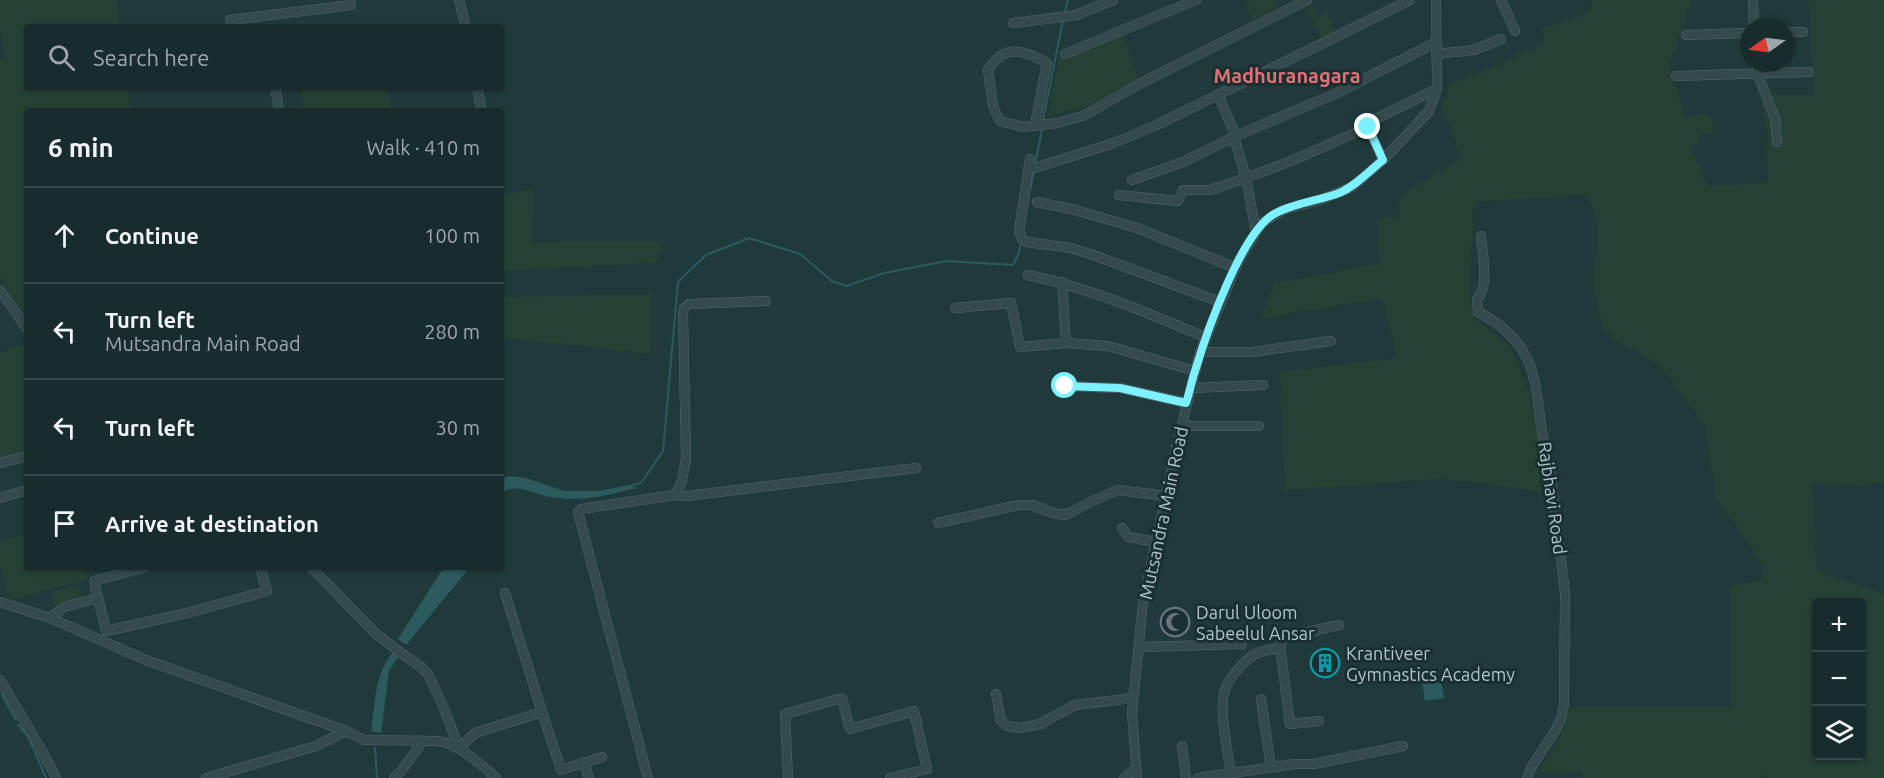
<!DOCTYPE html>
<html lang="en">
<head>
<meta charset="utf-8">
<style>
  :root { --surface:#182c2d; --page:#253839; --text:#f1f3f6; --muted:#9fa7aa; --line:#364849 }
  body { margin:0; font-family:Ubuntu,sans-serif; background:var(--page); color:var(--text) }
  .controls { position:absolute; right:18px; bottom:18px; display:grid; overflow:hidden; border-radius:6px; box-shadow:0 2px 4px #0004 }
  .controls button { width:54px; height:54px; display:grid; place-items:center; padding:0; border:0; border-bottom:2px solid var(--line); background:var(--surface); color:var(--text); font:30px sans-serif }
  .compass { position:absolute; left:1740px; top:18px; width:54px; height:54px; border-radius:50%; background:var(--surface); box-shadow:0 2px 4px #0004; rotate:256deg }
  .stop { position:absolute; width:18px; height:18px; margin:-14px; border:4px solid #7df1ff; border-radius:50%; background:#fff }
  .stop.end { background:#7df1ff; border-color:#fff; box-shadow:0 2px 6px #0008 }
  .list { margin:0; padding:0; list-style:none }
  h2 { display:flex; justify-content:space-between; align-items:center; height:78px; margin:0; padding:0 24px; font-size:26px }
  h2 small { font-size:20px; font-weight:400; color:var(--muted) }
  .list li { display:grid; grid-template-columns:39px 1fr auto; gap:18px; align-items:center; box-sizing:border-box; height:96px; padding:0 24px; border-top:2px solid var(--line) }
  .list b { display:block; font-size:22px; white-space:nowrap }
  .list p { margin:0; font-size:20px; white-space:nowrap; color:var(--muted) }
  .list em { font-size:20px; font-style:normal; color:var(--muted) }
  .icon { flex:none; width:33px; height:33px; fill:none; stroke:currentColor; stroke-width:2; stroke-linecap:round; stroke-linejoin:round }
  .map { position:relative; flex:none; width:1884px; height:778px; overflow:hidden }
  .search { position:absolute; background:var(--surface); box-shadow:0 2px 4px #0004; left:24px; top:24px; width:480px; height:66px; display:flex; align-items:center; gap:15px; box-sizing:border-box; padding:0 21px; border-radius:6px; color:var(--muted); font-size:22px }
  .panel { position:absolute; background:var(--surface); box-shadow:0 2px 4px #0004; left:24px; top:108px; width:480px; height:462px; border-radius:6px }
  .map>svg:first-child { display:block }
  .green { fill:#254134; fill-rule:evenodd }
  .water { fill:#2c5b5e }
  .lines { fill:none; stroke-linecap:round; stroke-linejoin:round }
  .stream { stroke:#2c5b5e; stroke-width:2 }
  .minor-casing { stroke:#52686a; stroke-width:10 }
  .minor { stroke:#344a4c; stroke-width:9 }
  .route { stroke:#7df1ff; stroke-width:8 }
  .labels { text-anchor:middle; dominant-baseline:central; stroke-width:6; stroke-linejoin:round; paint-order:stroke }
  .street-label { font-size:18px; fill:#afc5c8; stroke:#192f31 }
  .poi-label { font-size:18px; fill:#afc5c8; stroke:#192f31; text-anchor:start }
  .neighbourhood-label { font-size:20px; font-weight:bold; fill:#e36e76; stroke:#192f31 }
</style>
</head>
<body>
<div class="map">
<svg width="1884" height="778" viewBox="0 0 1884 778">
  <rect width="100%" height="100%" fill="#203a3c"/>
  <g class="green">
    <polygon points="0,0 116,0 120,27 27,27 27,87 128,87 131,111 27,111 27,321 0,277 0,59 5,57 0,34"/>
    <polygon points="1252,0 1275,0 1279,7 1252,20 1245,3"/>
    <path d="M1591,0H1692L1669,66L1685,116L1706,114L1712,119L1713,133L1698,135L1699,144L1691,146L1707,186L1768,183L1767,138L1762,94L1813,95L1809,0H1884V482L1864,485L1812,484L1817,572L1884,593V778H1766L1764,775L1761,778H1582V773L1538,772L1560,736L1570,707L1731,706L1730,586L1762,580L1764,565L1716,499L1705,427L1665,371L1655,363L1616,340L1602,326L1592,279L1598,245V227L1588,194L1476,202L1474,206L1469,293L1474,317L1510,345L1529,391L1549,494L1494,484L1438,479L1285,490L1280,372L1397,358L1382,298L1261,318L1275,283L1380,264L1377,219L1400,216L1399,197L1461,158L1442,106L1447,97L1448,84L1477,74L1512,59L1520,52L1543,45L1542,28L1591,12ZM1816,602H1862V756H1816Z"/>
    <polygon points="1311,3 1317,17 1327,12 1336,32 1321,38 1306,6"/>
    <polygon points="1122,27 1138,79 1088,106 1047,117 1060,52"/>
    <polygon points="300,87 386,87 391,111 276,111 304,105"/>
    <polygon points="533,189 532,242 665,241 655,263 501,270 501,195"/>
    <polygon points="651,294 650,354 501,337 501,297"/>
    <polygon points="27,345 27,453 0,461 0,351"/>
    <polygon points="27,534 27,567 85,567 88,579 9,600 0,566 0,541"/>
    <polygon points="78,585 82,599 54,606 51,592"/>
  </g>
  <g class="water">
    <path d="M508,476L526,478L564,491H599L629,485L636,488C604,496 580,503 546,496C530,492 517,483 501,493V479Z"/>
    <polygon points="444,567 466,567 466,572 406,645 398,639"/>
    <path d="M393,652L399,655L389,671L381,733L371,731C375,705 375,672 393,652Z"/>
    <polygon points="1441,679 1444,698 1425,701 1422,681"/>
  </g>
  <g class="lines">
    <g class="stream">
      <polyline points="1064,15 1068,0"/>
      <polyline points="1043,121 1063,20"/>
      <polyline points="1035,165 1042,129"/>
      <polyline points="1027,206 1034,170"/>
      <polyline points="629,486 641,483 663,451 678,282 706,255 749,238 800,254 832,281 847,286 884,273 947,261 1013,265 1019,253 1021,241"/>
      <polyline points="2,695 16,720"/>
      <polyline points="18,725 28,736 46,778"/>
      <polyline points="375,748 377,778"/>
    </g>
    <g class="minor-casing">
      <g id="minor">
        <polyline points="459,0 466,27"/>
        <polyline points="1501,0 1515,31"/>
        <polyline points="1753,0 1754,27"/>
        <polyline points="230,20 351,5 350,0"/>
        <polyline points="1013,23 1076,15 1113,0"/>
        <polyline points="1785,32 1803,32"/>
        <polyline points="1686,35 1749,33"/>
        <polyline points="1065,54 1196,0"/>
        <polyline points="1436,54 1474,50 1501,39"/>
        <polyline points="1757,63 1757,73 1775,118 1777,142"/>
        <polyline points="1676,76 1809,72"/>
        <polyline points="275,87 279,109"/>
        <polyline points="477,87 482,111"/>
        <polyline points="1218,95 1236,136"/>
        <path d="M1035,125L1047,63C1023,50 1005,43 988,70L993,106L1000,121L1023,127L1057,123L1083,116L1141,83L1307,0"/>
        <polyline points="1368,127 1383,160"/>
        <polyline points="1234,137 1246,178 1256,231"/>
        <polyline points="1030,159 1019,231 1022,239 1027,242 1071,248 1096,256 1220,302"/>
        <polyline points="1028,170 1111,144 1157,125 1410,0"/>
        <polyline points="1132,180 1183,162 1236,136 1337,93 1436,42"/>
        <polyline points="1119,195 1178,201 1183,190 1210,190 1246,178 1296,159 1368,127 1369,122 1437,89"/>
        <polyline points="1037,202 1075,210 1137,228 1236,268"/>
        <path d="M1481,236C1482,254 1490,285 1477,299L1478,312C1553,351 1529,402 1550,467L1565,593L1564,705L1561,719L1555,731L1531,768L1527,778"/>
        <path d="M1028,275C1090,288 1148,313 1207,338"/>
        <polyline points="1062,282 1066,343"/>
        <polyline points="0,290 27,329"/>
        <polyline points="955,308 1011,303 1020,347 1066,343 1108,346 1195,371"/>
        <polyline points="1200,352 1252,352 1331,341"/>
        <polyline points="1065,386 1120,388 1187,403"/>
        <polyline points="1191,388 1263,385"/>
        <polyline points="1181,426 1259,426"/>
        <polyline points="0,463 27,456"/>
        <polyline points="675,495 682,481 686,459 683,313 684,308 689,304 766,301"/>
        <polyline points="0,498 27,490"/>
        <polyline points="938,523 1019,505 1032,505 1053,513 1064,515 1072,512 1090,502 1118,490 1167,496"/>
        <polyline points="1122,528 1128,537 1157,542"/>
        <polyline points="145,567 94,581 106,631 187,613 267,591 260,567"/>
        <polyline points="311,567 375,633 405,656 420,666 428,674 443,706 459,748 475,733 542,712 561,770 602,757"/>
        <polyline points="505,593 542,712"/>
        <path d="M0,602L50,618L146,660L346,731L364,740L438,741C461,745 479,763 496,778"/>
        <polyline points="50,618 64,607 98,598"/>
        <polyline points="1140,647 1242,644"/>
        <polyline points="0,680 41,749 56,778"/>
        <polyline points="996,694 1001,721 1007,726 1020,728 1040,724 1075,705 1133,698"/>
        <polyline points="1261,699 1271,767"/>
        <polyline points="1319,721 1290,724 1280,645 1285,637 1339,625"/>
        <polyline points="1182,746 1186,778"/>
        <polyline points="584,762 589,778"/>
        <path d="M1231,773C1228,752 1218,708 1225,690C1228,681 1233,674 1240,667C1253,652 1260,651 1280,648"/>
        <polyline points="206,778 316,746 346,731"/>
        <polyline points="394,778 402,770 423,741"/>
        <polyline points="648,778 578,512 581,509 675,495 687,496 916,468"/>
        <polyline points="788,778 785,714 842,698 850,729 914,711 927,769 890,778"/>
        <polyline points="1124,778 1135,769"/>
        <polyline points="1137,778 1132,713 1143,602 1176,448 1200,352 1239,260 1262,223 1283,210 1322,199 1352,187 1383,160 1429,111 1437,89 1436,0"/>
        <polyline points="1198,778 1295,764 1314,764 1403,746"/>
      </g>
    </g>
    <use href="#minor" class="minor"/>
  </g>
  <g class="lines">
    <path class="route" d="M1065,386L1120,388L1186,403C1190,391 1192,379 1196,368C1207,331 1242,232 1274,214C1294,203 1318,201 1339,193C1356,186 1369,171 1383,160L1368,127"/>
  </g>
  <defs>
    <g id="mosque-ring" transform="scale(1.5)"><circle r="9.5" fill="#192f31" stroke="#6b7280" stroke-width="1.5"/><path d="M3.5-4.9A6 6 0 1 0 3.5 4.9A5 5 0 1 1 3.5-4.9Z" fill="#6b7280"/></g>
    <g id="building-ring" transform="scale(1.5)"><circle r="9.5" fill="#192f31" stroke="#0f9aa8" stroke-width="1.5"/><path d="M-4-6H4V6H1V3H-1V6H-4ZM-2.5-4.3h1.7v1.8h-1.7ZM.8-4.3h1.7v1.8H.8ZM-2.5-1h1.7V.8h-1.7ZM.8-1h1.7V.8H.8Z" fill="#0f9aa8"/></g>
  </defs>
  <g fill-rule="evenodd">
    <use href="#mosque-ring" x="1175" y="622"/>
    <use href="#building-ring" x="1325" y="663"/>
  </g>
  <g class="labels">
    <g class="street-label">
      <text transform="translate(1553 498) rotate(82)">Rajbhavi Road</text>
      <text transform="translate(1163 513) rotate(-78)">Mutsandra Main Road</text>
    </g>
    <g class="poi-label">
      <text x="1196" y="612">Darul Uloom<tspan x="1196" dy="21">Sabeelul Ansar</tspan></text>
      <text x="1346" y="653">Krantiveer<tspan x="1346" dy="21">Gymnastics Academy</tspan></text>
    </g>
    <g class="neighbourhood-label">
      <text x="1287" y="75">Madhuranagara</text>
    </g>
  </g>
</svg>
<div class="controls">
<button>+</button>
<button>−</button>
<button><svg class="icon" aria-label="layers" viewBox="0 0 24 24"><path d="M12 4l9 5-9 5-9-5zM3 14l9 5 9-5"/></svg></button>
</div>
<svg class="compass" viewBox="-18 -18 36 36"><path d="M0-13l5 13h-10z" fill="#e53935"/><path d="M0 13l5-13h-10z" fill="#9fa7aa"/></svg>
<div class="stop" style="left:1065px;top:386px"></div>
<div class="stop end" style="left:1368px;top:127px"></div>
<div class="search"><svg class="icon" aria-label="search" viewBox="0 0 24 24"><circle cx="10" cy="10" r="6"/><path d="M15 15l6 6"/></svg>Search here</div>
<section class="panel">
<h2>6 min<small>Walk · 410 m</small></h2>
<ul class="list">
<li><svg class="icon" aria-label="ahead" viewBox="0 0 24 24"><path d="M12 20V5M6 11l6-6 6 6"/></svg><div><b>Continue</b></div><em>100 m</em></li>
<li><svg class="icon" aria-label="left" viewBox="0 0 24 24"><path d="M17 20v-9H6M10 6l-5 5 5 5"/></svg><div><b>Turn left</b><p>Mutsandra Main Road</p></div><em>280 m</em></li>
<li><svg class="icon" aria-label="left" viewBox="0 0 24 24"><path d="M17 20v-9H6M10 6l-5 5 5 5"/></svg><div><b>Turn left</b></div><em>30 m</em></li>
<li><svg class="icon" aria-label="arrive" viewBox="0 0 24 24"><path d="M6 21V4h12l-3 4 3 4H6"/></svg><div><b>Arrive at destination</b></div></li>
</ul>
</section>
</div>
</body>
</html>
